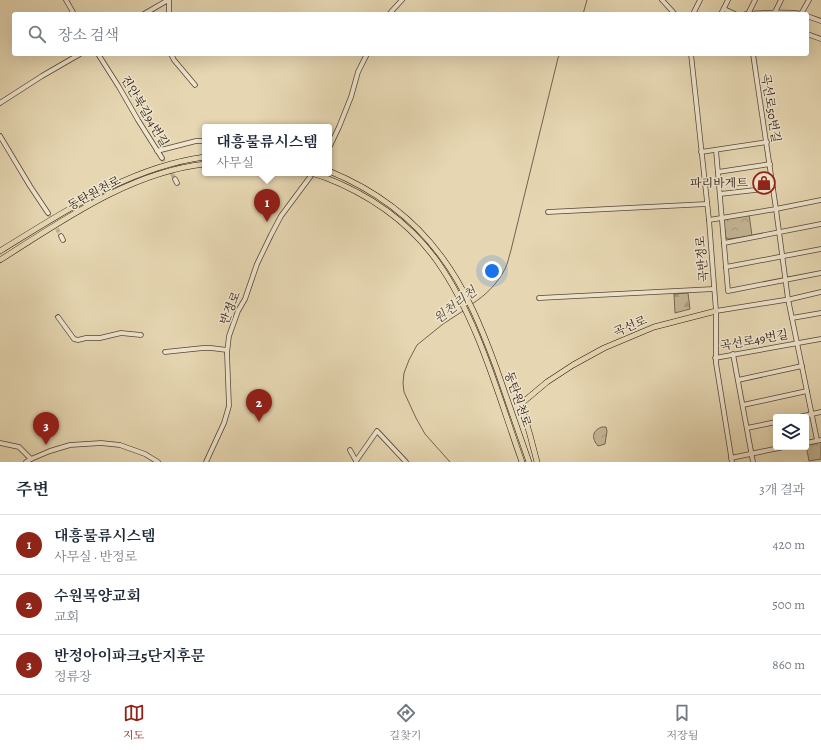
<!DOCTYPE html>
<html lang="ko">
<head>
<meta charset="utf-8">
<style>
  :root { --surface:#fff; --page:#f2f2f3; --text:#1f2937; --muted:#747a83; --line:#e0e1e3; --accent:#8f2418 }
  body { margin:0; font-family:Alegreya,"Noto Serif KR",serif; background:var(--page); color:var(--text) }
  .controls { position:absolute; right:12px; bottom:12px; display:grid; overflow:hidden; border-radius:4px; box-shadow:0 4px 16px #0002 }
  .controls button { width:36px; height:36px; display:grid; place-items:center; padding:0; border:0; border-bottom:1px solid var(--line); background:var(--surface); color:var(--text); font:20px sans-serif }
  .you { position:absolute; left:492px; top:271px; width:14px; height:14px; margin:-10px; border:3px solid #fff; border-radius:50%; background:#1a73e8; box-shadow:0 0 0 6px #1a73e833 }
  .badge { display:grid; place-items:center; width:26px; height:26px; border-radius:50%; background:var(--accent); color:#fff; font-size:13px; font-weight:700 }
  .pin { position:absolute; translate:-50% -33px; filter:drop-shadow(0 1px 2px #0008) }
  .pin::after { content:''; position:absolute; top:21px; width:14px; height:12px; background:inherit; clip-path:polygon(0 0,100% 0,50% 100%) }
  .popup { position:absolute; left:202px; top:124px; width:130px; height:52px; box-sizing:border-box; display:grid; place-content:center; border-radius:4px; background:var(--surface); filter:drop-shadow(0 1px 3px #0005); font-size:13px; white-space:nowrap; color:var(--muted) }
  .popup b { font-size:15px; color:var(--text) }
  .popup::after { content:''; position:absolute; left:50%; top:100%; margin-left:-8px; border:8px solid transparent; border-top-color:var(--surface) }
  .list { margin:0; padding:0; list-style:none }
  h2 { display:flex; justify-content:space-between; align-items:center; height:52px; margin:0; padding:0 16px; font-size:17px }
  h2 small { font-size:13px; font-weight:400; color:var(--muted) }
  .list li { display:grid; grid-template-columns:26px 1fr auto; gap:12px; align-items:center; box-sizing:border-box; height:60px; padding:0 16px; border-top:1px solid var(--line) }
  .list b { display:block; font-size:15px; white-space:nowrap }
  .list p { margin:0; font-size:13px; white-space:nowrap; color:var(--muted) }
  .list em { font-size:13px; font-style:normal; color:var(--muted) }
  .icon { flex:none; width:22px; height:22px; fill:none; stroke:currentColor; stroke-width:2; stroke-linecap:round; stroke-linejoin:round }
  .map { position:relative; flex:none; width:821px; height:462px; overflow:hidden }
  .search { position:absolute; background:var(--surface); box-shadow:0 4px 16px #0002; left:12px; right:12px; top:12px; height:44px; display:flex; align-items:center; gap:10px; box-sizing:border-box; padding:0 14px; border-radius:4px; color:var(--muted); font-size:15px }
  .sheet { height:232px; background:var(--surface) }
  nav { display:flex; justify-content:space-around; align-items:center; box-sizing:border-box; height:56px; border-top:1px solid var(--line); background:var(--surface); font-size:11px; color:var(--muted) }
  nav a { display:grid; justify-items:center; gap:2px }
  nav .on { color:var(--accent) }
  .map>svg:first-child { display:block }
  .forest { fill:url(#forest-firs); stroke:#756653 }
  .park { fill:url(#park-crowns); stroke:#756653 }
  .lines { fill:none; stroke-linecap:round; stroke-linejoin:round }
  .stream { stroke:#716250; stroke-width:1 }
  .minor-tunnel { stroke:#bfb092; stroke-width:4; stroke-dasharray:4 2; stroke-linecap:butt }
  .minor-casing { stroke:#554638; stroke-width:5.5 }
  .major-casing { stroke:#251510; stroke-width:6 }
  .minor { stroke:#efe5cd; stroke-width:4 }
  .major { stroke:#e6d7b2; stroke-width:5 }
  .major-bridge-casing { stroke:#251510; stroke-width:6; stroke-linecap:butt }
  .major-bridge { stroke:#e6d7b2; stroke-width:5 }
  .labels { text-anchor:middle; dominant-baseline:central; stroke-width:3; stroke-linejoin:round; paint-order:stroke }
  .street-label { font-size:12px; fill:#251510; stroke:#efe5cd }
  .poi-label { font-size:12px; fill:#251510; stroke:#efe5cd; text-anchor:end }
  .water-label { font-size:13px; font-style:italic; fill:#58483b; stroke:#efe5cd }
</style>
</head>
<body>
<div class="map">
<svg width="821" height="462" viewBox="0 0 821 462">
  <defs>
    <pattern id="forest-firs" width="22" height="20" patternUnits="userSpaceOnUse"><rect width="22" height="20" fill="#c5b696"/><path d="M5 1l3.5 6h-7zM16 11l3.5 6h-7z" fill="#a99c80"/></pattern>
    <pattern id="park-crowns" width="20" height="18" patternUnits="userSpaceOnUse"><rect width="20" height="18" fill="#c5b696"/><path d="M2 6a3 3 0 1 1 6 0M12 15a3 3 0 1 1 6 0" fill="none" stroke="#a99c80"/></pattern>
  </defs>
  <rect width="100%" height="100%" fill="#e6d7b2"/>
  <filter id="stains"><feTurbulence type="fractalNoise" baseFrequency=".005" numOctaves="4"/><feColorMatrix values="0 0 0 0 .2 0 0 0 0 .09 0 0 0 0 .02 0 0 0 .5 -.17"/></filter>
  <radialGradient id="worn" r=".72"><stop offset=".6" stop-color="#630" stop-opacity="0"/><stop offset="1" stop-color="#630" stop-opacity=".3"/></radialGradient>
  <polygon class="forest" points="688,293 690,309 675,313 674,294"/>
  <g class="park">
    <polygon points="749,214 752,236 728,239 726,238 723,220"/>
    <path d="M602,427H606L607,431L605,444L598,446C592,439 591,431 602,427Z"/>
    <polygon points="821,442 821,459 809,461 806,445"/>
  </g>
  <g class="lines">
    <g class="stream">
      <polyline points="583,14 587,0"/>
      <path d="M472,304C485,296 498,283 505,269C508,263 509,256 511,250L558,58L560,54"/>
      <polyline points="450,462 425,434 416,418 404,392 403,383 404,373 409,360 417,345 443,324 463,311"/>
    </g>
    <g class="minor-tunnel">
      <polyline points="162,158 175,179"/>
      <polyline points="48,213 61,236"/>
    </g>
    <g class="minor-casing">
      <g id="minor">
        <polyline points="66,0 74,14"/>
        <polyline points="662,0 675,14"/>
        <polyline points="724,9 735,14"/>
        <polyline points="775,12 781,0"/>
        <polyline points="144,14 168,0"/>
        <polyline points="169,14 169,0"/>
        <polyline points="389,14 402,0"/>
        <polyline points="693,14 700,0"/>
        <polyline points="721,14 728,0"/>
        <path d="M746,14C766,13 782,11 802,14"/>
        <polyline points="748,14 755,0"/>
        <polyline points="801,14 809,0"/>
        <polyline points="807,16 821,21"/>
        <polyline points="807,34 821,39"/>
        <polyline points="98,54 119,87 138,120 162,158"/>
        <polyline points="171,54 174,60 195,85"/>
        <polyline points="691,54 709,220 716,311 716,363 732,462"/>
        <polyline points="753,54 776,209 788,299 817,440"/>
        <polyline points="0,103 42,76 80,54"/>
        <polyline points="0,136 30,186 48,213"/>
        <polyline points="329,148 339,127 351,97 358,72 367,54"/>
        <polyline points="716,150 728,291 821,273"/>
        <polyline points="157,151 196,141 205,141"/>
        <polyline points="701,152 767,142"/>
        <polyline points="718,172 770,164"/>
        <polyline points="175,179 177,183"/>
        <polyline points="720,194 773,188"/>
        <polyline points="548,212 707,204"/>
        <polyline points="709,220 776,209 821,200"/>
        <polyline points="61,236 63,240"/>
        <polyline points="724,243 821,224"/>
        <polyline points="726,267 821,249"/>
        <polyline points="539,298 714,289"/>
        <polyline points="716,311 791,299 821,292"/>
        <polyline points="58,317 74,339 78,340 86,338 100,338 121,333 141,335"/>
        <polyline points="792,318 821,313"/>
        <polyline points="165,352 203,348 211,348 227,350"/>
        <polyline points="733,354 753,462"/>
        <polyline points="715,358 821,339"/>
        <polyline points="738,380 802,366"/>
        <polyline points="743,405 807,391"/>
        <polyline points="799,417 821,412"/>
        <polyline points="747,428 776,422"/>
        <polyline points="0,443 19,447 31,459"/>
        <polyline points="806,443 821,440"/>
        <polyline points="350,450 356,461"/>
        <polyline points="731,458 784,447"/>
        <polyline points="26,462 31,459 50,451 70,445 101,443 120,445 145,454 158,462"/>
        <polyline points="206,462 224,423 229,406 227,353 229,336 238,311 245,299 257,264 271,235 281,216 313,173"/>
        <polyline points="356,462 356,461 377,431 406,462"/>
      </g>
    </g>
    <g class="major-casing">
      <g id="major">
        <path d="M329,171C373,189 413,218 441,256C466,289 482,329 496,367C507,399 518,431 529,462"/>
        <path d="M324,177C368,194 409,222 437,261C478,319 498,395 522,462"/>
        <path d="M0,251C64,212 129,167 205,157"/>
        <path d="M0,260C62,221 130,172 205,164"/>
        <polyline points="537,462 530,435 521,404 522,403 547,382 573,365 604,348 654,327 716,311"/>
      </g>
    </g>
    <use href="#minor" class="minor"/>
    <use href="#major" class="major"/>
    <g class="major-bridge-casing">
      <polyline id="major-bridge" points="311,173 324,177"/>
    </g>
    <use href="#major-bridge" class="major-bridge"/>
  </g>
  <defs>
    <g id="shop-ring" transform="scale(1.15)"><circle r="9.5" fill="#efe5cd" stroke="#8f2418" stroke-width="1.5"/><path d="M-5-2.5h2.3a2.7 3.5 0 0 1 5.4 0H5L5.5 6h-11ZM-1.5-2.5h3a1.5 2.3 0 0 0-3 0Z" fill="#8f2418"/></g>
  </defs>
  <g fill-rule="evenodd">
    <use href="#shop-ring" x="764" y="183"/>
  </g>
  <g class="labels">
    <g class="street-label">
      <text transform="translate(771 108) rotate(81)">곡선로50번길</text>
      <text transform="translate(145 111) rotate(59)">진안북길94번길</text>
      <text transform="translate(94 193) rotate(-28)">동탄원천로</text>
      <text transform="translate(702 259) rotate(-95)">곡반정로</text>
      <text transform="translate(230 308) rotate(-68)">반정로</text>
      <text transform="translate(630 326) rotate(-23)">곡선로</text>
      <text transform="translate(754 340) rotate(-10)">곡선로49번길</text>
      <text transform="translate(518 399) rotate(71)">동탄원천로</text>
    </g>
    <g class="poi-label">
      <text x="748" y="183">파리바게트</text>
    </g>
    <g class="water-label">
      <text transform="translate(455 305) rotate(-38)">원천리천</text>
    </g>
  </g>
  <rect width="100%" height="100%" filter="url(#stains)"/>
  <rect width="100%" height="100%" fill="url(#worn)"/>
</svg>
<div class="controls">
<button><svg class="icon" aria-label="layers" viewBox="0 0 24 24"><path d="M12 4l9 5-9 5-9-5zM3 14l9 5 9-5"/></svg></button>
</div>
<div class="you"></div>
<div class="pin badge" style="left:267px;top:222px">1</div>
<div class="popup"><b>대흥물류시스템</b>사무실</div>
<div class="pin badge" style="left:259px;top:422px">2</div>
<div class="pin badge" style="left:46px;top:445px">3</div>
<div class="search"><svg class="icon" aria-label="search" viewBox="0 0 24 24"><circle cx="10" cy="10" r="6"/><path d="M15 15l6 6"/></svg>장소 검색</div>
</div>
<section class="sheet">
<h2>주변<small>3개 결과</small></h2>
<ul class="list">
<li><span class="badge">1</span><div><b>대흥물류시스템</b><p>사무실 · 반정로</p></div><em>420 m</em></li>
<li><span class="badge">2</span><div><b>수원목양교회</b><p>교회</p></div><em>500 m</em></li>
<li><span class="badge">3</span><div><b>반정아이파크5단지후문</b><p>정류장</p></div><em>860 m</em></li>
</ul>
</section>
<nav>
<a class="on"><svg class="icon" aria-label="map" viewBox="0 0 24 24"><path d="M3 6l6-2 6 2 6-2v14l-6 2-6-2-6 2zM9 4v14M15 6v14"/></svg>지도</a>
<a><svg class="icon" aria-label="directions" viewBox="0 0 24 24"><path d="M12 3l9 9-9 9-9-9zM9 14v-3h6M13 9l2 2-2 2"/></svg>길찾기</a>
<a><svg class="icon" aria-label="saved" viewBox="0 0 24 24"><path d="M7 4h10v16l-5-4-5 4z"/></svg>저장됨</a>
</nav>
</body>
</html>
